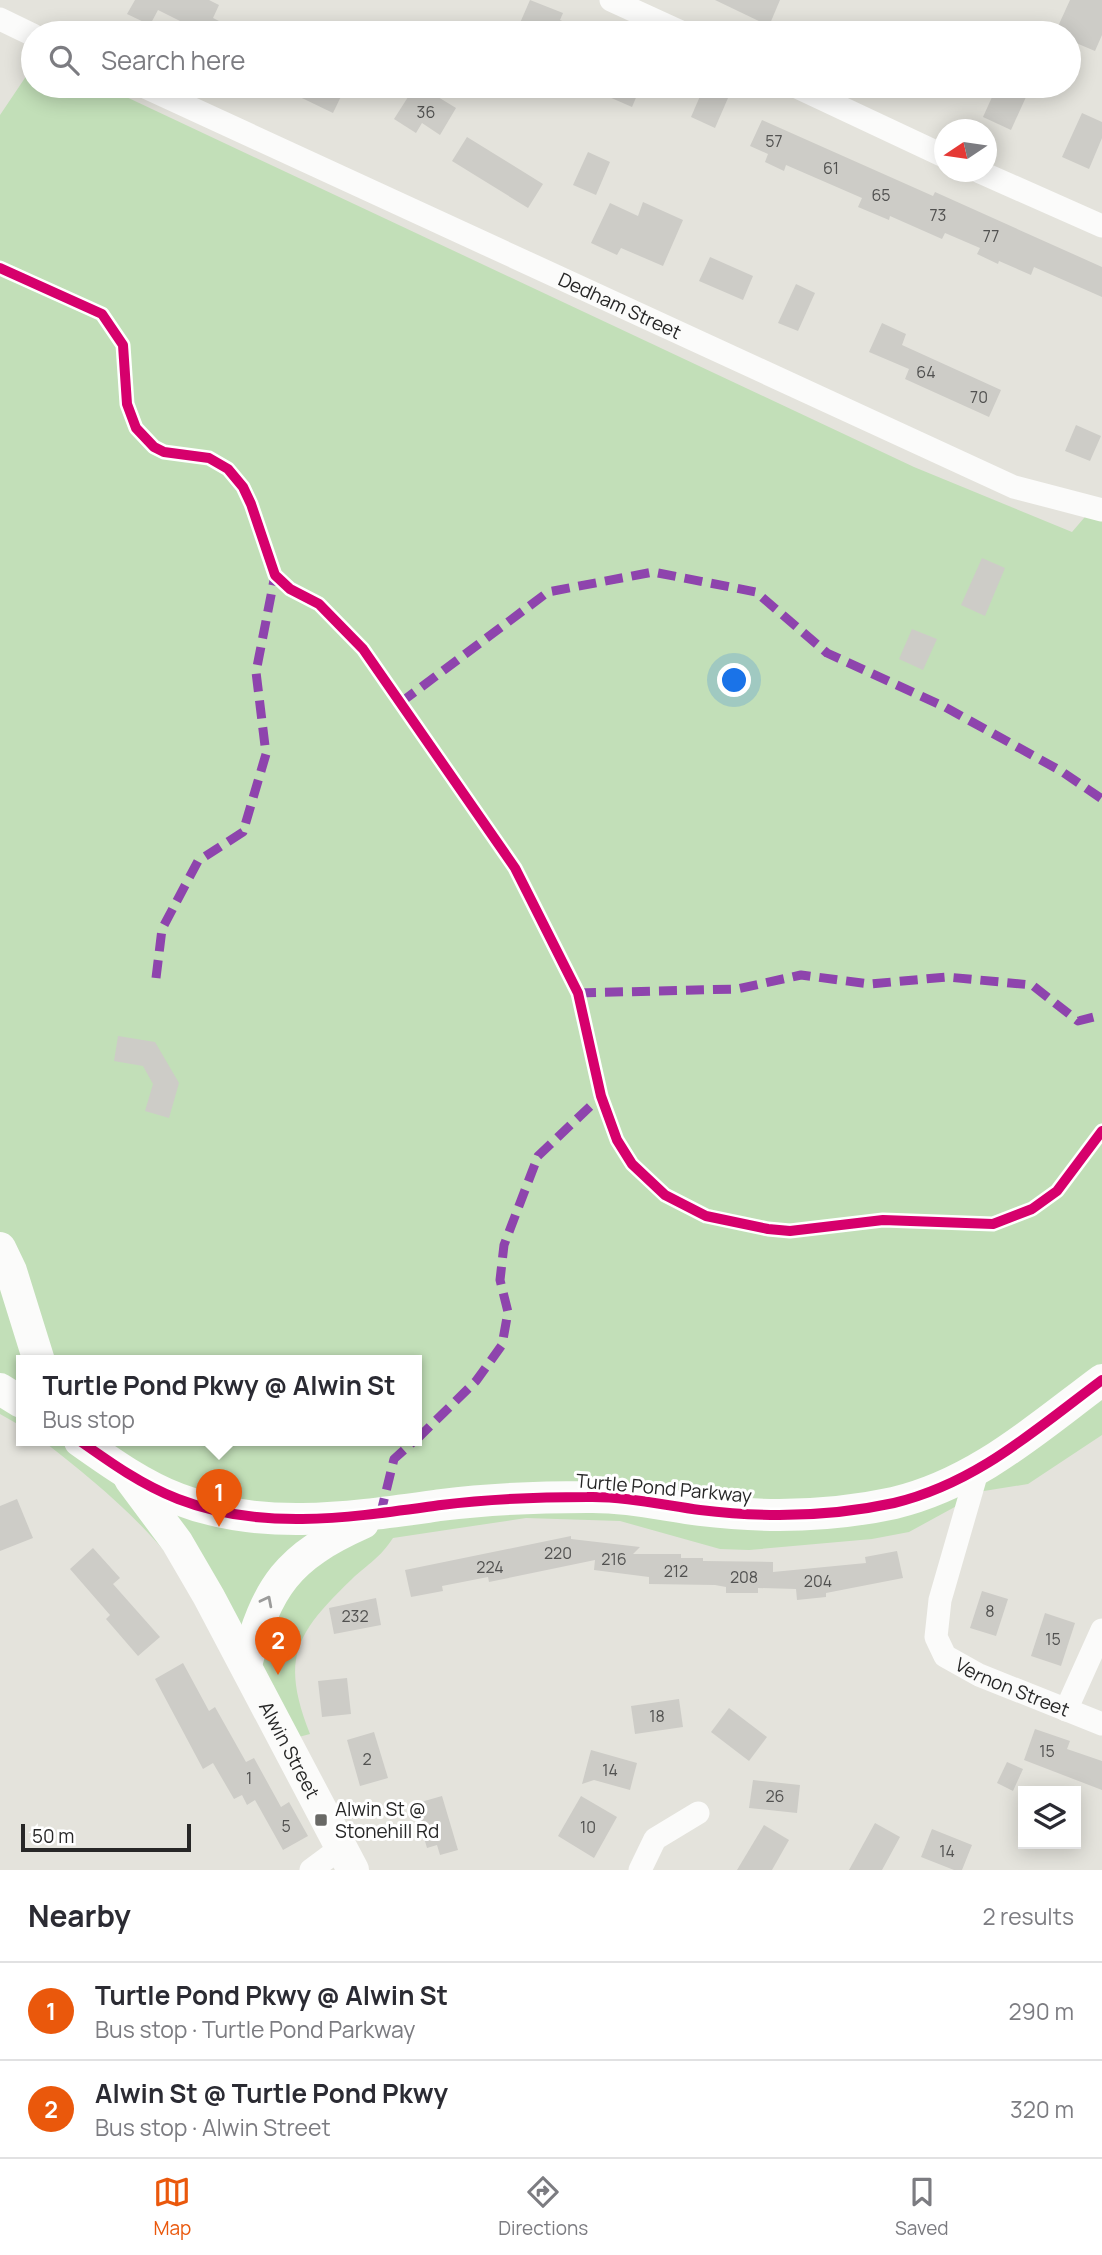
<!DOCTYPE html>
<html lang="en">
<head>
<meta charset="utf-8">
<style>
  :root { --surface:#fff; --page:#f7f7f7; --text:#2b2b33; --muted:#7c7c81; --line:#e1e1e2; --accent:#ea580c }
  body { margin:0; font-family:Manrope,sans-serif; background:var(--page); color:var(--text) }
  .controls { position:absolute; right:21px; bottom:21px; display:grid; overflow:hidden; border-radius:0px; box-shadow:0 4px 18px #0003 }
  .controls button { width:63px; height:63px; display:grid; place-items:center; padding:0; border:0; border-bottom:2px solid var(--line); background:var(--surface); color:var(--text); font:35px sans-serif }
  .compass { position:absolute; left:934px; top:119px; width:63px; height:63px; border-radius:50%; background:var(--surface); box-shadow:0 4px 18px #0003; rotate:257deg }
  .scale { position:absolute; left:21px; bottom:18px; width:170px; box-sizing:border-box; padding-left:7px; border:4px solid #272727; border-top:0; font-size:19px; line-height:24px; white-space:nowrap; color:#272727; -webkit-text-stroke:5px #fff; paint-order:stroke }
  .you { position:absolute; left:735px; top:681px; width:24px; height:24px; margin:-18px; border:5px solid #fff; border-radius:50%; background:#1a73e8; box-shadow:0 0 0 10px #1a73e833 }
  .badge { display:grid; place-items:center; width:46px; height:46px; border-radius:50%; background:var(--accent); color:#fff; font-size:23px; font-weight:700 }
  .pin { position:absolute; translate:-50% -58px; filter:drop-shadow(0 2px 4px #0008) }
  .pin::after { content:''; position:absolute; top:37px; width:24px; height:21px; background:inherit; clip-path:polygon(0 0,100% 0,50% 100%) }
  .popup { position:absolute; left:16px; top:1355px; width:406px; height:91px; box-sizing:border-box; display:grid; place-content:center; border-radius:0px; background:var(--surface); filter:drop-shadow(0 2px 5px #0005); font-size:23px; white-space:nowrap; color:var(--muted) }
  .popup b { font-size:26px; color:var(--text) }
  .popup::after { content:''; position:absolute; left:50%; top:100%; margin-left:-14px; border:14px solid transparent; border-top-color:var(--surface) }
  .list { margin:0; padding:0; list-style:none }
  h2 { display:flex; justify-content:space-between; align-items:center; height:91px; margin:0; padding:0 28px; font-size:30px }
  h2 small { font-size:23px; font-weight:400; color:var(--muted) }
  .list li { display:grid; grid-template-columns:46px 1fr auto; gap:21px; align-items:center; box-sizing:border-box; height:98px; padding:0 28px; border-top:2px solid var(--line) }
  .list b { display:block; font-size:26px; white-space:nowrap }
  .list p { margin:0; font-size:23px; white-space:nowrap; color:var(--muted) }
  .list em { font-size:23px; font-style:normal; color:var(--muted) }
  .icon { flex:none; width:38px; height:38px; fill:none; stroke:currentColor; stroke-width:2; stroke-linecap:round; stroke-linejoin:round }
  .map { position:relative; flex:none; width:1102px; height:1870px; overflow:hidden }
  .search { position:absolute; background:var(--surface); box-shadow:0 4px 18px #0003; left:21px; right:21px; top:21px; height:77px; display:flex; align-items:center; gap:18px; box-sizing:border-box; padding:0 24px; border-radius:38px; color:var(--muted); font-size:26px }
  .sheet { height:287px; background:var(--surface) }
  nav { display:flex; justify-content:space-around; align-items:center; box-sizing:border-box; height:98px; border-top:2px solid var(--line); background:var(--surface); font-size:19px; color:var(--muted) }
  nav a { display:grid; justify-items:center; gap:4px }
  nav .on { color:var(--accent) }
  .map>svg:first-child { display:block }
  .green { fill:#c2dfb8 }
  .building { fill:#cdccc7 }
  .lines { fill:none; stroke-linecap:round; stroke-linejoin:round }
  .street { stroke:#fbfbfa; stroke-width:23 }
  .secondary { stroke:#fbfbfa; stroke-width:32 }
  .quiet { stroke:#8e44ad; stroke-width:9; stroke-dasharray:18 9; stroke-linecap:butt }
  .cycleway-casing { stroke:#fff; stroke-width:15 }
  .cycleway { stroke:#d6006c; stroke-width:10 }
  .oneway { stroke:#9c9c9b }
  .poi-dot { fill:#696966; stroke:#fff; stroke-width:2.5 }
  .labels { text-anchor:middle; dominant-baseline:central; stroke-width:6; stroke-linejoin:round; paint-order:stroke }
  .number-label { font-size:16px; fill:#515150 }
  .street-label { font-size:19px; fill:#272727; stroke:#fff }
  .poi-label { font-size:19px; fill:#272727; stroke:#fff; text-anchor:start }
</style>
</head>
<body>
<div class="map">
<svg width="1102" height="1870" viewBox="0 0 1102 1870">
  <rect width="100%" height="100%" fill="#e4e3dc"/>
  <path class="green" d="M33,66V86H103L914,467L1072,532L1090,511L1102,515V1435L1028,1484L984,1491L909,1532L872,1539L749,1550L720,1549L620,1521L526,1518L393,1538C380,1558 369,1563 352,1579C296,1633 280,1658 310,1734L276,1743C252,1696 230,1645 201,1600C160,1536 103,1487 43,1441H417V1361H21V1426L0,1414V115Z"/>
  <g class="building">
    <polygon points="135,0 209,0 219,5 213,18 243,33 184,33 188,25 158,10 150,25 127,14"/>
    <polygon points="530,0 563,13 560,20 589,33 542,33 520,23"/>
    <polygon points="715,0 780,0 769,26"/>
    <polygon points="1070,0 1102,0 1102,35 1095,51 1069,40 1069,33 1055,33"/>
    <polygon points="277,86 346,86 333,113"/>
    <polygon points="415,86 420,86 456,108 440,135 422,123 416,133 394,119"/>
    <polygon points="584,86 641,86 632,107"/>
    <polygon points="997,86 1031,86 1011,130 983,117"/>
    <polygon points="704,87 728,98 715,128 691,117"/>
    <polygon points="1082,113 1102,122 1102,138 1089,169 1062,157"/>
    <polygon points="762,120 933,196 935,192 1102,267 1102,297 1034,267 1031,275 999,261 998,264 977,254 980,248 945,233 942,239 890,216 889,220 858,207 862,198 786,165 784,171 765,162 768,154 750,146"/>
    <polygon points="467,137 543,184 528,208 452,161"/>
    <polygon points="588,152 610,162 596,195 573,185"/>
    <polygon points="643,202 683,220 663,266 621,248 617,255 591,243 610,203 638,216"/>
    <polygon points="710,257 753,276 743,300 699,281"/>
    <polygon points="796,284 815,293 798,331 778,323"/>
    <polygon points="882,323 906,334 902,345 1001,390 989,417 905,379 909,369 869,352"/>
    <polygon points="1076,425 1101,436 1090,461 1065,451"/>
    <polygon points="982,558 1005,568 985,616 961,605"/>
    <polygon points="912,629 937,639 923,670 899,659"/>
    <polygon points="118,1036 155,1042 179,1083 169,1118 145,1111 153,1084 143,1066 114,1061"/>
    <polygon points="17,1499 33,1538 0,1551 0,1506"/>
    <polygon points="571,1536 571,1539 640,1547 633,1554 681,1554 681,1558 703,1558 703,1561 773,1562 773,1572 866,1563 865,1557 897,1551 903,1578 826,1593 826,1597 797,1600 796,1589 758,1588 758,1593 726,1593 726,1587 715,1585 649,1584 649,1577 594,1570 595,1560 489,1582 488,1577 442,1586 443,1591 411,1597 405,1570"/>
    <polygon points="93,1548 120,1578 113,1584 160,1637 138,1656 106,1619 110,1615 70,1569"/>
    <polygon points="982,1591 1008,1599 996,1636 970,1628"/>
    <polygon points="376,1598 381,1625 334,1634 329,1608"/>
    <polygon points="1045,1613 1075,1623 1061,1666 1031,1656"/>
    <polygon points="183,1663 209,1711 215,1707 246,1762 254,1758 281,1807 289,1802 308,1836 283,1850 255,1800 247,1805 242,1795 234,1799 213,1763 203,1769 155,1679"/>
    <polygon points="347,1678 351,1714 322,1717 318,1681"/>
    <polygon points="679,1699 683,1727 635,1734 631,1706"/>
    <polygon points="729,1708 767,1737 749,1761 711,1732"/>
    <polygon points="1035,1729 1070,1741 1067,1749 1102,1761 1102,1790 1024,1760"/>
    <polygon points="374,1732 388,1778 360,1786 347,1740"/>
    <polygon points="591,1750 637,1763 630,1790 594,1780 582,1784"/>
    <polygon points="1007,1762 1023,1769 1013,1791 997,1783"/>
    <polygon points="753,1780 800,1785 797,1813 749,1808"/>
    <polygon points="442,1796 458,1850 440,1855 437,1845 427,1848 414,1804"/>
    <polygon points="581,1796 617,1817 594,1858 558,1836"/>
    <polygon points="875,1823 900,1837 882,1870 849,1870"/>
    <polygon points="764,1825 789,1840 772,1870 737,1870"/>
    <polygon points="932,1829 972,1845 962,1870 954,1870 921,1857"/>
  </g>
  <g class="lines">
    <g class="street">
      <polyline points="611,0 683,33"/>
      <polyline points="0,19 33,35"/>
      <path id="s1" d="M143,86L1014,487L1102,510"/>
      <polyline points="795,86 944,156"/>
      <polyline points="980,172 1102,226"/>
      <path id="s2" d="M977,1472L940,1600L936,1637L945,1656L979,1675L1102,1724"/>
      <polyline points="1066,1710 1102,1630"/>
      <polyline points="311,1870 342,1847"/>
      <polyline points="640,1870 655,1839 698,1813"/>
    </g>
    <g class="secondary">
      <polyline points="0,1248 11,1271 39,1361"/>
      <polyline points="0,1389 21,1402"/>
      <path d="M80,1441C111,1463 142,1485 178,1499C263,1532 354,1517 441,1505C489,1499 538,1497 587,1497C624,1496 663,1505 700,1510C765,1518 830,1517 894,1503C977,1483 1036,1429 1102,1380"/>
      <path id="s3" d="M130,1479L177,1542L209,1597L353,1870"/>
      <path d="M246,1665C267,1586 287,1557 363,1523"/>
    </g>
    <g class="quiet">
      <polyline points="400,703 548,592 653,572 756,592 827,653 945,707 1061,771 1102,799"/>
      <polyline points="156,978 162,929 198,861 243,832 266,754 256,672 275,575"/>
      <polyline points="578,993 737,989 801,975 870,984 947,977 1032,985 1078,1021 1102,1015"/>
      <polyline points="417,1439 476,1381 502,1345 508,1312 500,1280 504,1245 538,1156 601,1096"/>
      <polyline points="380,1516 394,1459 414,1441"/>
    </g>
    <g class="cycleway-casing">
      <g id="cycleway">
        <polyline points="0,268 102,314 123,345 127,404 136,428 154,447 164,452 209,458 228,469 243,487 251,504 275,575 290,589 319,604 363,649 515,868 578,993 601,1096 617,1140 632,1164 665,1195 706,1216 768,1229 790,1231 883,1220 993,1224 1032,1209 1057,1191 1102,1131"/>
        <path d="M80,1441C111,1463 142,1485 178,1499C263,1532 354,1517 441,1505C489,1499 538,1497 587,1497C624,1496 663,1505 700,1510C765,1518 830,1517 894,1503C977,1483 1036,1429 1102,1380"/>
      </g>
    </g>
    <use href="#cycleway" class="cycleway"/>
  </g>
  <defs><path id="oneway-chevron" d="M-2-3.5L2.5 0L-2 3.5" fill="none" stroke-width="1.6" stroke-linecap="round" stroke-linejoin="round" transform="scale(1.75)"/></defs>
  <use class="oneway" href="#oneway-chevron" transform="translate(267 1601) rotate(-63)"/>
  <rect class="poi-dot" x="314" y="1813" width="14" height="14" rx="3.5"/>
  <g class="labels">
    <g class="number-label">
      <text x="426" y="112">36</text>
      <text x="774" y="141">57</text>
      <text x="831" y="168">61</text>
      <text x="881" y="195">65</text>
      <text x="938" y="215">73</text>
      <text x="991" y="236">77</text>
      <text x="926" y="372">64</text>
      <text x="979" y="397">70</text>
      <text x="558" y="1553">220</text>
      <text x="614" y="1559">216</text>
      <text x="490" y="1567">224</text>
      <text x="676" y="1571">212</text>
      <text x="744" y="1577">208</text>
      <text x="818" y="1581">204</text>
      <text x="990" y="1611">8</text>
      <text x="355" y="1616">232</text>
      <text x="1053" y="1639">15</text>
      <text x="657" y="1716">18</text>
      <text x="1047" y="1751">15</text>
      <text x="367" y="1759">2</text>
      <text x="610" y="1770">14</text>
      <text x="249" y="1778">1</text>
      <text x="775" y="1796">26</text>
      <text x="286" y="1826">5</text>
      <text x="588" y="1827">10</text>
      <text x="947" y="1851">14</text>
    </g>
    <g class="street-label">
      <text stroke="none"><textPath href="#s1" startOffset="525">Dedham Street</textPath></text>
      <text transform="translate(664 1488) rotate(5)">Turtle Pond Parkway</text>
      <text stroke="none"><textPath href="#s2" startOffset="266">Vernon Street</textPath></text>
      <text stroke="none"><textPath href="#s3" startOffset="315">Alwin Street</textPath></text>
    </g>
    <g class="poi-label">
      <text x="335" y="1809">Alwin St @<tspan x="335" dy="22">Stonehill Rd</tspan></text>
    </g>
  </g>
</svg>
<div class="controls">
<button><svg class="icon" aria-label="layers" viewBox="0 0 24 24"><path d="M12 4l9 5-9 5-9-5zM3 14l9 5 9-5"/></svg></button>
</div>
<svg class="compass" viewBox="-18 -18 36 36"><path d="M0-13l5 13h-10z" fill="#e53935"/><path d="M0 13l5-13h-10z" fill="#7c7c81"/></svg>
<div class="scale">50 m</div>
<div class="you"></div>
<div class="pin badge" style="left:219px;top:1527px">1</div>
<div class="popup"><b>Turtle Pond Pkwy @ Alwin St</b>Bus stop</div>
<div class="pin badge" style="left:278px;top:1675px">2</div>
<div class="search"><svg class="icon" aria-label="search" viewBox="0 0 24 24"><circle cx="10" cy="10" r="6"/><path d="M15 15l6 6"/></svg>Search here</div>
</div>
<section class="sheet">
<h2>Nearby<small>2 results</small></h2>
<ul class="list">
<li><span class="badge">1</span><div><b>Turtle Pond Pkwy @ Alwin St</b><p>Bus stop · Turtle Pond Parkway</p></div><em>290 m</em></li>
<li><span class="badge">2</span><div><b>Alwin St @ Turtle Pond Pkwy</b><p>Bus stop · Alwin Street</p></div><em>320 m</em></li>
</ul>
</section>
<nav>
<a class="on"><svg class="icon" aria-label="map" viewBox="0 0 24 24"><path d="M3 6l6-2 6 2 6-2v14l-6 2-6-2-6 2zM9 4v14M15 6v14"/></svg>Map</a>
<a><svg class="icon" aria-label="directions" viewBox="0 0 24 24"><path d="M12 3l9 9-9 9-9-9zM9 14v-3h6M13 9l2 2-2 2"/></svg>Directions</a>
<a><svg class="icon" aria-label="saved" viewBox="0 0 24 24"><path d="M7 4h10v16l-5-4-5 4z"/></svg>Saved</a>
</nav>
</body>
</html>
